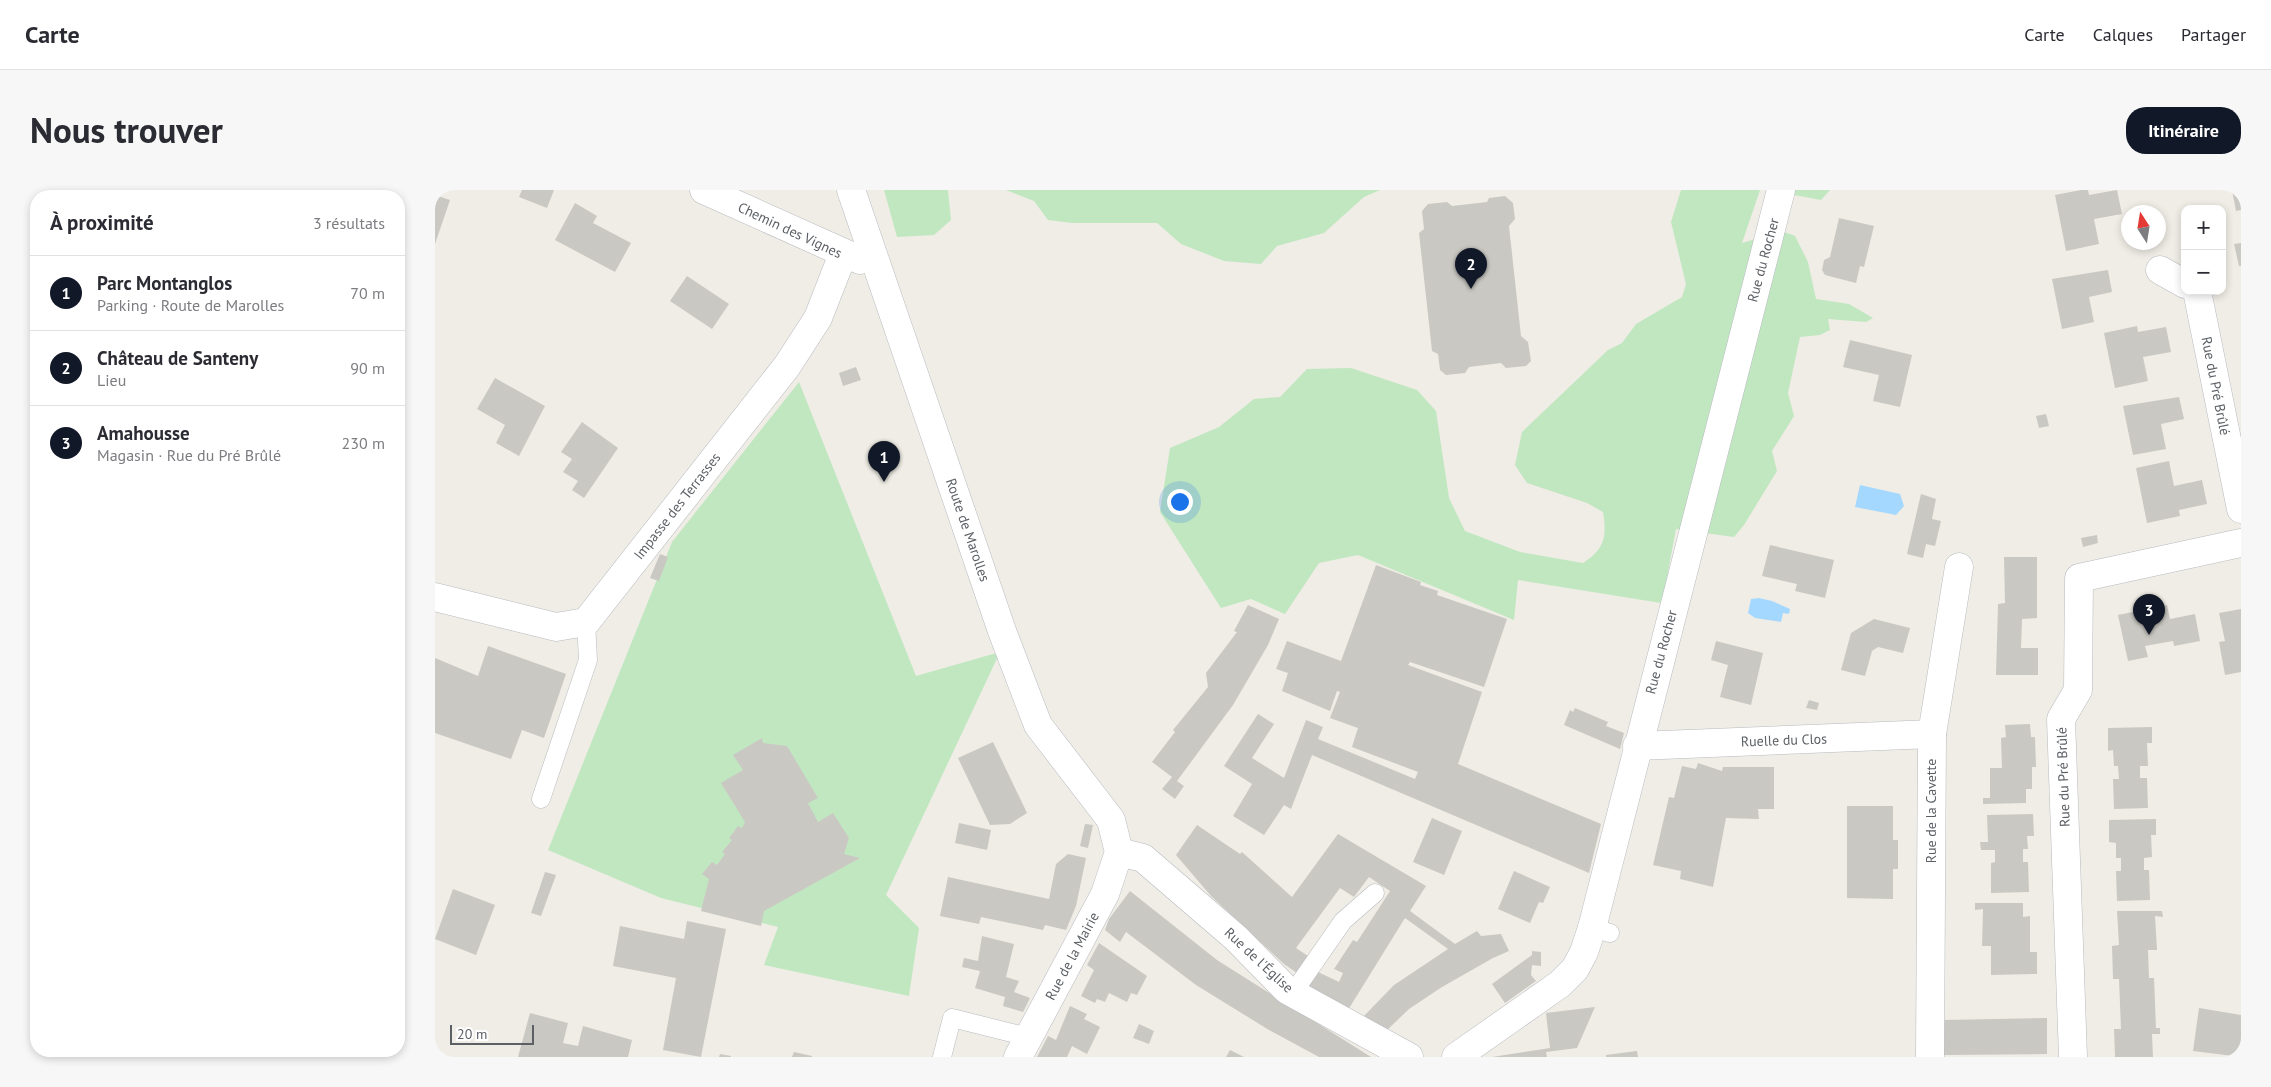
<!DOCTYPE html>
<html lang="fr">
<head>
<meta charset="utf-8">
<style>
  :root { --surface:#fff; --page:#f7f7f7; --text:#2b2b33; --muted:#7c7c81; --line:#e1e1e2; --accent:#111827 }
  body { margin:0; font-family:"PT Sans",sans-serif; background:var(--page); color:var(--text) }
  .controls { position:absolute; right:15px; top:15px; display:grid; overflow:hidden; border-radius:10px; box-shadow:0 2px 8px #0003 }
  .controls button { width:45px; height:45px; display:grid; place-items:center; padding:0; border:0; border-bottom:1px solid var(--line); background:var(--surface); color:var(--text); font:25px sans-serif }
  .compass { position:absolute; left:1686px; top:15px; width:45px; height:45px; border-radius:50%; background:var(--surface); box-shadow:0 2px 8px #0003; rotate:348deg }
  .scale { position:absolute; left:15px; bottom:12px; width:84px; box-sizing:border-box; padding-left:5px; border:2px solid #5c6065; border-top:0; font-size:14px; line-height:18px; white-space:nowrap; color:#5c6065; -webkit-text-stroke:4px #fff; paint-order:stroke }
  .you { position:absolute; left:744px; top:311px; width:18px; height:18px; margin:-12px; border:4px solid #fff; border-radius:50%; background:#1a73e8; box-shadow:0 0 0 8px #1a73e833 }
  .badge { display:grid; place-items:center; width:32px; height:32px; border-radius:50%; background:var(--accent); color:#fff; font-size:16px; font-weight:700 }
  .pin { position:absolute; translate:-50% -41px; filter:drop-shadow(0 1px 2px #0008) }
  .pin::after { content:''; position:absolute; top:26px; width:18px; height:15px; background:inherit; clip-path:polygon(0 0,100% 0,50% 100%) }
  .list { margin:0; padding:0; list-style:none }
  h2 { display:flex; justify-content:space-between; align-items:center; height:65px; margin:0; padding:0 20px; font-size:21px }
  h2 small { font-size:16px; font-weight:400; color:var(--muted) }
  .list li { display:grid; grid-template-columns:32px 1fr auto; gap:15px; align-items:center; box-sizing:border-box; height:75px; padding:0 20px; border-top:1px solid var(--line) }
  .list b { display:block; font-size:19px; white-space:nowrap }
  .list p { margin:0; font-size:16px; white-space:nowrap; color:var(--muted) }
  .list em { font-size:16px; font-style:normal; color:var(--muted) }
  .map { position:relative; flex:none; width:1806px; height:867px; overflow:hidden; border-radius:20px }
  header { display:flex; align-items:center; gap:30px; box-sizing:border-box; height:70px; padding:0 25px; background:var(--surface); border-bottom:1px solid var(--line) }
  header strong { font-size:24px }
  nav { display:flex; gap:28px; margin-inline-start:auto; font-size:18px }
  .intro { display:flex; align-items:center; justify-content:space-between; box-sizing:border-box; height:120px; padding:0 30px }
  h1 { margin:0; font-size:35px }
  .button { padding:12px 22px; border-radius:20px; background:var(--accent); color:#fff; font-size:18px; font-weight:700 }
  main { display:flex; gap:30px; padding:0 30px }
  aside { flex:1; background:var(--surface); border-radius:20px; box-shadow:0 2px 8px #0003 }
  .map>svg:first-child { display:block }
  .green { fill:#c1e7c1 }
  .water { fill:#a5d8ff }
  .building { fill:#cac8c2 }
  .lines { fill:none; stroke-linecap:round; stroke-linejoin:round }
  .lane-casing { stroke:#b7babf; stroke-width:19 }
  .street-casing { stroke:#b7babf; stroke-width:29 }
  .secondary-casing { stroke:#b8bbc1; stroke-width:29 }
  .lane { stroke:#fff; stroke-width:18 }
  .street { stroke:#fff; stroke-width:28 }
  .secondary { stroke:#fff; stroke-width:28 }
  .labels { text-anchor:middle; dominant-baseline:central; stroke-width:4; stroke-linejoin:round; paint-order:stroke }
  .street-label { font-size:14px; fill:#5c6065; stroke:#fff }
</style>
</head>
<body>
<header>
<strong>Carte</strong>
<nav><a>Carte</a><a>Calques</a><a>Partager</a></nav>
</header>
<div class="intro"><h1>Nous trouver</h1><a class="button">Itinéraire</a></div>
<main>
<aside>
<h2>À proximité<small>3 résultats</small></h2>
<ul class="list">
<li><span class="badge">1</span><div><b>Parc Montanglos</b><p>Parking · Route de Marolles</p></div><em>70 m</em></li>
<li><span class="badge">2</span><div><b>Château de Santeny</b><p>Lieu</p></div><em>90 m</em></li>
<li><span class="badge">3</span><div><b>Amahousse</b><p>Magasin · Rue du Pré Brûlé</p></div><em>230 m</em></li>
</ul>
</aside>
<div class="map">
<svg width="1806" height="867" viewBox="0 0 1806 867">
  <rect width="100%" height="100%" fill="#efede5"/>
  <g class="green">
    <polygon points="449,0 513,0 516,30 499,45 462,47"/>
    <polygon points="571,0 945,0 929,7 889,43 842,56 826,74 789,71 746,54 722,33 638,33 613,30 599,11"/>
    <path d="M1246,0H1325L1307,53L1347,41L1360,46L1373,72L1381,109L1414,114L1438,128L1431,132L1393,129L1395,140L1385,145L1365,147L1353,203L1359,226L1337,261L1342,281L1309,335L1299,347L1241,339L1233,381L1237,389L1236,402L1226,413L1083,390L1079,430L923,365L884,373L850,424L816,409L786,418L725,322L735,258L784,237L819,209L845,207L872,179L916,178L982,200L1001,221L1014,308L1030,341L1085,362L1148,373C1170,359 1172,346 1168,322L1152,313L1092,293L1080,275L1087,242L1173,160L1187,153L1201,134L1247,107L1251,94L1236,32Z"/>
    <polygon points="1333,0 1395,0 1386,10"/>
    <polygon points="364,192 481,486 565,462 451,705 484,738 474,806 329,775 343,737 226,708 113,660 237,352"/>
  </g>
  <g class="water">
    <polygon points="1425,295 1465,304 1469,316 1461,325 1420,317"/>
    <polygon points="1324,408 1337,411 1355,419 1354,424 1348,423 1346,432 1320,428 1313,423 1316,409"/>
  </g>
  <g class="building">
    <polygon points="87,0 119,0 112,18 84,7"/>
    <polygon points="1646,0 1653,0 1654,5 1682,0 1687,24 1659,29 1664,54 1631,61 1620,5"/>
    <polygon points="1797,0 1806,0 1806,20 1801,21"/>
    <polygon points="0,5 15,10 0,54"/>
    <polygon points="1070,6 1078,13 1080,29 1074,36 1086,146 1093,152 1096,171 1091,176 1071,178 1066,173 1034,177 1030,183 1011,185 1005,180 1003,164 997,161 984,43 989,39 987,21 993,14 1012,12 1017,16 1052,12 1054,8"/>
    <polygon points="140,13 162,26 158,33 196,53 180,82 120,50"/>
    <polygon points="1404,28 1439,36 1429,77 1425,76 1421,93 1390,85 1387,80 1389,70 1395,67"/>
    <polygon points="1806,53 1806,76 1804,76 1799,54"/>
    <polygon points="1673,80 1677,102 1654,107 1659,132 1627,139 1617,89"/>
    <polygon points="252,86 294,114 277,139 235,111"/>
    <polygon points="1702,136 1703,142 1731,137 1736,162 1708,167 1713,191 1680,198 1669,143"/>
    <polygon points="1415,150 1477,165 1465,217 1438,211 1444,185 1408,177"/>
    <polygon points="421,177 426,190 408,196 404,183"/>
    <polygon points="60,188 110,216 84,266 61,253 70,235 42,219"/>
    <polygon points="1744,207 1749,229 1726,234 1731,259 1698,265 1688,216"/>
    <polygon points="1611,224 1614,236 1604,238 1601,226"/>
    <polygon points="147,232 183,258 149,308 137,300 143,291 128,282 137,269 126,262"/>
    <polygon points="1734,271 1739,296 1767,290 1772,314 1744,320 1745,326 1712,333 1701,278"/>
    <polygon points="1486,304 1501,309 1497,329 1506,331 1500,356 1491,354 1488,368 1472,364"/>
    <polygon points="1662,345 1663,353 1648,357 1646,348"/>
    <polygon points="1335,355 1399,370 1390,408 1360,401 1362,394 1327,386"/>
    <polygon points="225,364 233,367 224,391 215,388"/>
    <polygon points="1569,367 1602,367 1602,428 1587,429 1586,458 1603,458 1603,485 1561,485 1563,414 1570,413"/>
    <polygon points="941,375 986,392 985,395 1003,401 1002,405 1072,429 1049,497 975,472 973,475 1047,502 1023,574 1166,634 1154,683 877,565 856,619 849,615 829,645 798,626 817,594 789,576 823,524 839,534 817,568 849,588 871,530 888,537 883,549 980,589 983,582 917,557 923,538 895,528 905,502 902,501 895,521 847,501 853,483 841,479 852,451 906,471"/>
    <polygon points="813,415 844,429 833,455 798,515 742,591 749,596 740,609 727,599 737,587 717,572 740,542 738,540 773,497 771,483 802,442 799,441"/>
    <polygon points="1732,415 1735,429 1760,424 1765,451 1739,456 1738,451 1710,456 1713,467 1693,471 1683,425"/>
    <polygon points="1806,419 1806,482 1790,485 1784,452 1790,451 1784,423"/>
    <polygon points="1439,429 1475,438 1468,463 1443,457 1437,461 1430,486 1406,480 1416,443"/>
    <polygon points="1281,451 1328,463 1316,515 1285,507 1293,475 1276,470"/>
    <polygon points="53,456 131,484 109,548 87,540 76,569 0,543 0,468 43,486"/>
    <polygon points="1374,510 1384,513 1382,520 1371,518"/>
    <polygon points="1140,518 1173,532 1171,536 1189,543 1185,559 1129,535 1135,520 1138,522"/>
    <polygon points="1595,534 1596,547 1600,547 1601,577 1597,577 1597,599 1591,599 1591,613 1548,614 1548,608 1555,608 1555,578 1567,578 1566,548 1571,547 1570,535"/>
    <polygon points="1717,537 1717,553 1712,553 1713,576 1705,576 1705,588 1712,588 1713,618 1679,619 1678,589 1684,589 1683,576 1679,576 1678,560 1673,561 1673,538"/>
    <polygon points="327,548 328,553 352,556 383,608 373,613 383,632 398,623 414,648 409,664 425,668 329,721 326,736 266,721 274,689 267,684 277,672 282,675 290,664 287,662 297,650 294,648 303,636 307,638 310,632 286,593 308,580 298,565"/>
    <polygon points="558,552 592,623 575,634 555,635 523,568"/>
    <polygon points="1263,573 1287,581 1288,577 1339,577 1339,619 1323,619 1324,629 1291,628 1278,697 1245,689 1246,681 1218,675 1234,607 1239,608 1247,576 1261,579"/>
    <polygon points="1412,616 1458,616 1458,650 1463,650 1463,679 1458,679 1458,709 1412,708"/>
    <polygon points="1598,624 1599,646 1592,646 1593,659 1588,659 1588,672 1593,672 1594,702 1556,703 1556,673 1560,672 1560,660 1546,660 1545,652 1553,652 1552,625"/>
    <polygon points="997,628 1027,641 1009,685 978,672"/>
    <polygon points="1721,629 1721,645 1716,645 1717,667 1709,668 1709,680 1714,680 1715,710 1682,711 1681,681 1686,681 1686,668 1681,668 1681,653 1674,652 1674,630"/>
    <polygon points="524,633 556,640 552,660 520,653"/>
    <polygon points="650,634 658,635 653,658 645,656"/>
    <polygon points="762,635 805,664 807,662 857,707 903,644 991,696 975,721 1020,754 1042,741 1046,746 1066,744 1074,761 1058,768 1007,797 974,819 951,841 929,826 959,795 1013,759 970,728 913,820 871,797 881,781 904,792 908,783 899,779 918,750 922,752 955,701 934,687 919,707 905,698 861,758 873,766 862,783 849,774 776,706 741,665"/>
    <polygon points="633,664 651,668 641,716 631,740 610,735 608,740 546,727 544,734 505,726 513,687 614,709 621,674"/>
    <polygon points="1079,681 1115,697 1108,713 1104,712 1095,733 1063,719"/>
    <polygon points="110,682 121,685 106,726 96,723"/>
    <polygon points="18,699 60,715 41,765 0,749"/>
    <polygon points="695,701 782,770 936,867 884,867 834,840 761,795 691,742 685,752 670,740 674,729"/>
    <polygon points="1540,713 1588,713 1588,727 1595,726 1595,762 1602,762 1602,784 1556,785 1556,756 1547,756 1548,719 1540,720"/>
    <polygon points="1682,721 1727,721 1728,727 1720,726 1722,760 1713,760 1714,788 1719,788 1721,838 1725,838 1725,844 1717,844 1718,867 1680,867 1679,839 1686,839 1684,789 1678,789 1677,756 1684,755"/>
    <polygon points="252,731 291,739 266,867 228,860 241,788 178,776 185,736 249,749"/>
    <polygon points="547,746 579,754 571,787 584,791 579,802 595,808 588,822 568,816 570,807 540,798 545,781 527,777 529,768 543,771"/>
    <polygon points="664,753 712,786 702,805 696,803 692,812 674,803 670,812 662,809 660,813 646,806 659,780 652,775"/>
    <polygon points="1097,761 1106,762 1106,776 1097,775 1096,785 1101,791 1070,813 1057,794 1097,765"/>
    <polygon points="635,816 652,824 649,829 665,837 652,864 637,856 632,867 602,867 613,846 621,850"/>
    <polygon points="1160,817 1142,858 1111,862 1112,867 1057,867 1115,858 1111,823"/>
    <polygon points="1764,818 1806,825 1806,867 1758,861"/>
    <polygon points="95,823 133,833 128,853 143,856 148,836 197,850 193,867 83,867"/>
    <polygon points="1612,828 1612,864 1509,865 1509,830"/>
    <polygon points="704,834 719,841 714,854 698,848"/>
    <polygon points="795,860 809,867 791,867"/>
    <polygon points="1202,861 1203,867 1171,867 1171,865"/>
    <polygon points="359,862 377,866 377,867 357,867"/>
    <polygon points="285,864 296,866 296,867 284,867"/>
  </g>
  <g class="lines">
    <g class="lane-casing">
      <g id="lane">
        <polyline points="106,609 153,470 151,432"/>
        <polyline points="1157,738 1175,743"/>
        <polyline points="858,803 908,731 940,703"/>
        <polyline points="507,867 517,828 593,847"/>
      </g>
    </g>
    <g class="street-casing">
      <g id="street">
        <polyline points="269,0 425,70"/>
        <polyline points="1725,80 1750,94"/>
        <polyline points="1762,101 1806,319"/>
        <polyline points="0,407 121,437 151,432 352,176 383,128 408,64"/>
        <polyline points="1202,556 1497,544"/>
        <polyline points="684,662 708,668 801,748 852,800 974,867"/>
        <polyline points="1021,867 1125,794 1140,779 1149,762 1157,738"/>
        <polyline points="1495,867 1497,544 1524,377"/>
        <polyline points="1638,867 1626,529 1643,500 1644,388 1806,353"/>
      </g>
    </g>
    <g class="secondary-casing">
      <g id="secondary">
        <polyline points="416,0 567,441 603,535 676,630 684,662 670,704 583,867"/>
        <polyline points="1157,738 1346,0"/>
      </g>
    </g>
    <use href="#lane" class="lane"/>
    <use href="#street" class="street"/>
    <use href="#secondary" class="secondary"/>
  </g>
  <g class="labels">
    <g class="street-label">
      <text transform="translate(355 40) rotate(25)">Chemin des Vignes</text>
      <text transform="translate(1328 70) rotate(-75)">Rue du Rocher</text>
      <text transform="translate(1781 196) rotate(79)">Rue du Pré Brûlé</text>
      <text transform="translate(242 316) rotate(-52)">Impasse des Terrasses</text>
      <text transform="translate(533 340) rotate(71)">Route de Marolles</text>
      <text transform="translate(1226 462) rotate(-75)">Rue du Rocher</text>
      <text transform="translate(1349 550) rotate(-2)">Ruelle du Clos</text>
      <text transform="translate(1628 587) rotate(-92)">Rue du Pré Brûlé</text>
      <text transform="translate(1496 621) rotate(-90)">Rue de la Cavette</text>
      <text transform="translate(637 766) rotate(-62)">Rue de la Mairie</text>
      <text transform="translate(824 770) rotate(43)">Rue de l'Église</text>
    </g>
  </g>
</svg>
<div class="controls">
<button>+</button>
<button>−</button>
</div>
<svg class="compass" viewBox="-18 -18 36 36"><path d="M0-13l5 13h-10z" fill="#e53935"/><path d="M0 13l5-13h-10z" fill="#7c7c81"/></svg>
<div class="scale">20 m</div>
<div class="you"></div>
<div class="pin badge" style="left:449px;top:292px">1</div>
<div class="pin badge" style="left:1036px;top:99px">2</div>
<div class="pin badge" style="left:1714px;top:445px">3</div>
</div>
</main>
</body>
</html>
